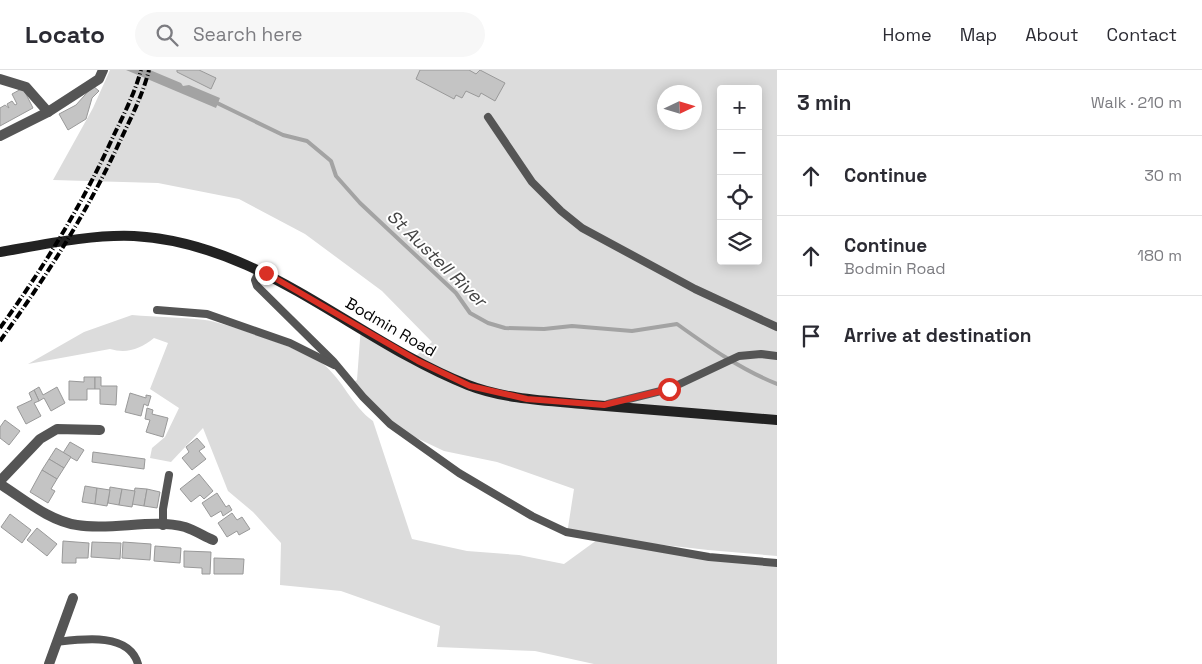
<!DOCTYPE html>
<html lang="en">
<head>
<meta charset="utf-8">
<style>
  :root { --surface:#fff; --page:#f7f7f7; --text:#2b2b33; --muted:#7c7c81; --line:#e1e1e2 }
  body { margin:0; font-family:"Space Grotesk",sans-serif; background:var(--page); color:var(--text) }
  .controls { position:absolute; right:15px; top:15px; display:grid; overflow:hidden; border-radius:5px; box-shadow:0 2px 12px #0003 }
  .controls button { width:45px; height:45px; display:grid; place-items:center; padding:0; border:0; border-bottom:1px solid var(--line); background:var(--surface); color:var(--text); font:25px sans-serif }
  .compass { position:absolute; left:657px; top:15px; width:45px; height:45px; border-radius:50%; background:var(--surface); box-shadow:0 2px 12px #0003; rotate:86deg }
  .stop { position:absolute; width:15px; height:15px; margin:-11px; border:4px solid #d93025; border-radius:50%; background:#fff }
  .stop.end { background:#d93025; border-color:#fff; box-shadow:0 1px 5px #0008 }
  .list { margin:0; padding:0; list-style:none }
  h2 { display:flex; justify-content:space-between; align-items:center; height:65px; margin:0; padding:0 20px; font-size:21px }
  h2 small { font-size:16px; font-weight:400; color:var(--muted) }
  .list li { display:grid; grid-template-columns:32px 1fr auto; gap:15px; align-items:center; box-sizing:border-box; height:80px; padding:0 20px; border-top:1px solid var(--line) }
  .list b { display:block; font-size:19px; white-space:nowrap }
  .list p { margin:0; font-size:16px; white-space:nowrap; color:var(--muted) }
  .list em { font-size:16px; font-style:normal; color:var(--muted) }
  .icon { flex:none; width:28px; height:28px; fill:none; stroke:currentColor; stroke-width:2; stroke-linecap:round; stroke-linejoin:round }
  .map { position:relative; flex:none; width:777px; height:594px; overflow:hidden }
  header { display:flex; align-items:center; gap:30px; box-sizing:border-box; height:70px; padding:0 25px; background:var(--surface); border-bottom:1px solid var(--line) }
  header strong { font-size:24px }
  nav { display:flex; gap:28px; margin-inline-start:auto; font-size:18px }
  .search { width:350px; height:45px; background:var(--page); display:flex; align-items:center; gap:12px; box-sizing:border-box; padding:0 18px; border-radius:28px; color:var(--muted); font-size:19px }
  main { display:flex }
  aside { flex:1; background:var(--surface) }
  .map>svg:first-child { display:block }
  .green { fill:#dcdcdc; fill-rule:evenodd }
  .water { fill:#a3a3a3 }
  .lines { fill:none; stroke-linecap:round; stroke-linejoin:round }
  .stream { stroke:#a3a3a3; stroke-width:4 }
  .building { fill:#c4c4c4; stroke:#999 }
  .service { stroke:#555; stroke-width:8 }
  .minor { stroke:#555; stroke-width:10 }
  .secondary { stroke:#222; stroke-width:10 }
  .rail { stroke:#000; stroke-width:4; stroke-dasharray:8 2.5 1 2.5; stroke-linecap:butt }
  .route { stroke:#d93025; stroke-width:6 }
  .labels { text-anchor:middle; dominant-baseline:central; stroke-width:4; stroke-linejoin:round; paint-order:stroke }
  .street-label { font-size:16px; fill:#000; stroke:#fff }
  .water-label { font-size:18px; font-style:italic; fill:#444; stroke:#fff }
</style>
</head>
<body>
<header>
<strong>Locato</strong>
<div class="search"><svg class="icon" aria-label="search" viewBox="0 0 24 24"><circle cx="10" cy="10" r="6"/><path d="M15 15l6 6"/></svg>Search here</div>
<nav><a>Home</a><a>Map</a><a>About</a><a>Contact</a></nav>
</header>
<main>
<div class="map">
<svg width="777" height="594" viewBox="0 0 777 594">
  <rect width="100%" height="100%" fill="#fff"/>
  <g class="green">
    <path d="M110,0H777V486L708,480L567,464L574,419L497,392L444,381L387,354L349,315L357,310L361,256L415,287L432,272L382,221L305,164L239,129L158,113L53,110L93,38ZM721,19H758V191H721ZM664,22H694V52H664Z"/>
    <path d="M132,245C156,247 181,247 205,250C223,252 310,282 323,294C343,310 352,336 373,351L412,469L467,481L519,485L564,494L597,470L777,496V594H594L535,581L437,577L440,556L341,521L280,515L281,473L253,442L228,421L203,358L171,392L150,388L152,378L165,367L179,338L150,319L168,273L154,268C140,279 127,284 110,279L28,294L84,262Z"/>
  </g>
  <polygon class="water" points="126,0 150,0 181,13 183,16 189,15 220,28 216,38"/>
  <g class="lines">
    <path class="stream" d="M213,31L283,65L307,71L331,91L336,106L360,133L456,223L470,243L488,253L505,258L544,259L572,256L632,261L677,254C709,277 740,299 777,314"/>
  </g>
  <g class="building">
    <polygon points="177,0 199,0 216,8 211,19 177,2"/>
    <polygon points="420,0 469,0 476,4 480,0 505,13 495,31 481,23 479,27 466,21 462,28 456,25 454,29 416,9"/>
    <polygon points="93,16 99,21 92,28 86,49 68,60 59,44 76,35"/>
    <polygon points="23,18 33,38 0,56 0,38 5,35 9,38 7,34 12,31 15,35 17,34 12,24"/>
    <polygon points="84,307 95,307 95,319 87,319 87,330 69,330 69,311 84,312"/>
    <polygon points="95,307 101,307 101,316 117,316 116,335 100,334 100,319 95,319"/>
    <polygon points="39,317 43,325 57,317 65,333 51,341 44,328 39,331 34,320"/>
    <polygon points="34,320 39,331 34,333 41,346 26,354 17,337 32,330 29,323"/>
    <polygon points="130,323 146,328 146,325 151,326 148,336 144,334 141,346 125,342"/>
    <polygon points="147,338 153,340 152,344 168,348 163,367 146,362 150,350 145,349"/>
    <polygon points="5,350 20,361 9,375 0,368 0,357"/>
    <polygon points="197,368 205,377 199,381 206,389 192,400 182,388 189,382 186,377"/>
    <polygon points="70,372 84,380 77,391 63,383"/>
    <polygon points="56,378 71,387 64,398 49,389"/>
    <polygon points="93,382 145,389 144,399 92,392"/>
    <polygon points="49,389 64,398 57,409 42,400"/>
    <polygon points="42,400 57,409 51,419 55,421 48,433 30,422"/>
    <polygon points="199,404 213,421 204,429 200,425 191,432 180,419"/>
    <polygon points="85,416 97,418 95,434 82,432"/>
    <polygon points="110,417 122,419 119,435 108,433"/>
    <polygon points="97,418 110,420 107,436 95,434"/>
    <polygon points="135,418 147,419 144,436 132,434"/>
    <polygon points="122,419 135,421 132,437 119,435"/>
    <polygon points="147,419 160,422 157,438 144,436"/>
    <polygon points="217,423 226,437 229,435 232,440 223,446 221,441 211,447 202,433"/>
    <polygon points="232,443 237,450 242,447 250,459 239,465 237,461 227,467 218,453"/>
    <polygon points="10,444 31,460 22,473 1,457"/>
    <polygon points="37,458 57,474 47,486 27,470"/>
    <polygon points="63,471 89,473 88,488 76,488 76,493 62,493"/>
    <polygon points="92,472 121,473 120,489 91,487"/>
    <polygon points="123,472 151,474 150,490 122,488"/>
    <polygon points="155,476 181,478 180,493 154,491"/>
    <polygon points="184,481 211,482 210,504 202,504 202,498 184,497"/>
    <polygon points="214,488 244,489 243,504 214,504"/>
  </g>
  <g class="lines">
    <g class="service">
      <polyline points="488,47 532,112 561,141 582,158 695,219 777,257"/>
      <polyline points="260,200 255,210 257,216 333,291 363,327 390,354 459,403 532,446 566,462 709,487 777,493"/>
      <polyline points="157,240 207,244 290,273 334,295"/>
      <polyline points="608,334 669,319 739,286 761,284 777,286"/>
      <polyline points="163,456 163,439 169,405"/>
      <path d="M57,572C82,569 129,562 138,594"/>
    </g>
    <g class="minor">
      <polyline points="0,9 26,17 48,42"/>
      <polyline points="0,66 48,42 99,9 103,0"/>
      <polyline points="0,411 40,369 57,359 100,360"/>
      <path d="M0,414C24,429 49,451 77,455C112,461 153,448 185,457C194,460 204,466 213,470"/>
      <polyline points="49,594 73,528"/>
    </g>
    <path class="secondary" d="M0,182C41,175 93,164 134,166C262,173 354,270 468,315C506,330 553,331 593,335C654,340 716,345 777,350"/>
    <g class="rail">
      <path d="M0,258C44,197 82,135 113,67C123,46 135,23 141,0"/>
      <path d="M0,271C46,207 87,143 120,71C131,48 143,24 149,0"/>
    </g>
  </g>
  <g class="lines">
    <polyline class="route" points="266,203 418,291 470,316 527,329 604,335 669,319"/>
  </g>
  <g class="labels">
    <g class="street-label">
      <text transform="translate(391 257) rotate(30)">Bodmin Road</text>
    </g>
    <g class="water-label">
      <text transform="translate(437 188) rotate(44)">St Austell River</text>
    </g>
  </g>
</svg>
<div class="controls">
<button>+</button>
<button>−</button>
<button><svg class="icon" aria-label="locate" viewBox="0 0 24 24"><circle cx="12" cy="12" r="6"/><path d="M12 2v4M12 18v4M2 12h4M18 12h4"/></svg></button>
<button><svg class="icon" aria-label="layers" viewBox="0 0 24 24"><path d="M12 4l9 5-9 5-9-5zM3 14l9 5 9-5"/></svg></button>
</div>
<svg class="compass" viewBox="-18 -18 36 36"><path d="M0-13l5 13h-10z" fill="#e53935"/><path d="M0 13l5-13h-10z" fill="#7c7c81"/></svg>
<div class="stop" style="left:669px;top:319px"></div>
<div class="stop end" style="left:266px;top:203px"></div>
</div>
<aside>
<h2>3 min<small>Walk · 210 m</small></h2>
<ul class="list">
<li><svg class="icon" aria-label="ahead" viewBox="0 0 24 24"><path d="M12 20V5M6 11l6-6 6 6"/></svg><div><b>Continue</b></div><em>30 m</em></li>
<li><svg class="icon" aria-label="ahead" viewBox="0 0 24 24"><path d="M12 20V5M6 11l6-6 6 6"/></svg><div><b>Continue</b><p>Bodmin Road</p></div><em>180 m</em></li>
<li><svg class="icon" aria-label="arrive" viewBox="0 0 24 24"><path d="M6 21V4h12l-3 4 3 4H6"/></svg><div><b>Arrive at destination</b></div></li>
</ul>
</aside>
</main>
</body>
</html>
